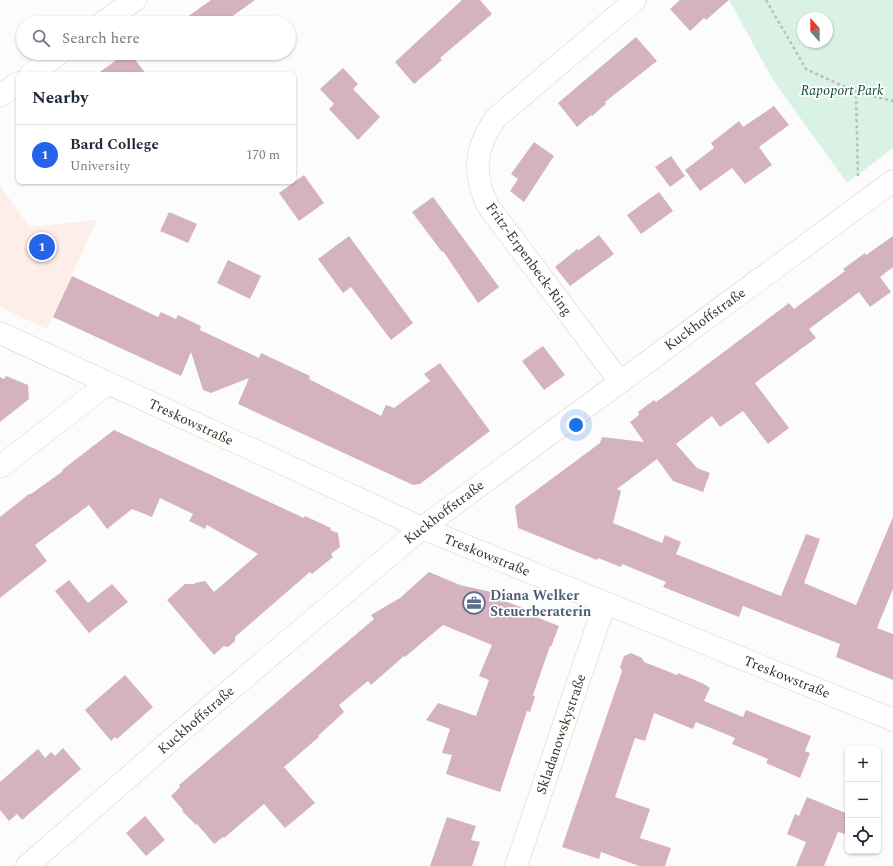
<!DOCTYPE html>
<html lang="en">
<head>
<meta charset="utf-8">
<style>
  :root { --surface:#fff; --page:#f6f6f7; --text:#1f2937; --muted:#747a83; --line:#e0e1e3; --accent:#2563eb }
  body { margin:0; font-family:Spectral,serif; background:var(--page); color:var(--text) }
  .controls { position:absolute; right:12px; bottom:12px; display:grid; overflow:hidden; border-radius:6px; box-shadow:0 1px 3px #0004 }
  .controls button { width:36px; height:36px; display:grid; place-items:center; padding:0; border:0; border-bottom:1px solid var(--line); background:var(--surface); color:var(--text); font:20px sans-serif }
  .compass { position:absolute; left:797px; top:12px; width:36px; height:36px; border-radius:50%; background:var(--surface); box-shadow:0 1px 3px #0004; rotate:339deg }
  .you { position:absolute; left:576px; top:425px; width:14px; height:14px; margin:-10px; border:3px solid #fff; border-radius:50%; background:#1a73e8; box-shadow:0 0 0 6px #1a73e833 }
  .badge { display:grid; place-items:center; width:26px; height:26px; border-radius:50%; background:var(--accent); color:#fff; font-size:13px; font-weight:700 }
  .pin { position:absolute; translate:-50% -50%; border:2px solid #fff; box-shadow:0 1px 4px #0006 }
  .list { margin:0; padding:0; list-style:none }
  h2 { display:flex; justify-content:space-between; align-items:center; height:52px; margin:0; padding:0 16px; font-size:17px }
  h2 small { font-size:13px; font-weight:400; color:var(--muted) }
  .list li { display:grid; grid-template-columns:26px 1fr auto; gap:12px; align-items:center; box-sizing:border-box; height:60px; padding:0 16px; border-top:1px solid var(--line) }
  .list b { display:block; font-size:15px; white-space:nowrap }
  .list p { margin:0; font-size:13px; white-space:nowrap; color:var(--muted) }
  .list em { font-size:13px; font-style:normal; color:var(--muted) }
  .icon { flex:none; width:22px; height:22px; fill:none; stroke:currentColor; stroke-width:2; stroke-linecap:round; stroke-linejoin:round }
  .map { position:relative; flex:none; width:893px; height:866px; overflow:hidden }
  .search { position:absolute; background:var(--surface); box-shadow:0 1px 3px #0004; left:16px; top:16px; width:280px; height:44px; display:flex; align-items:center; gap:10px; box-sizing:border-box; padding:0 14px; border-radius:22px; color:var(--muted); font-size:15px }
  .panel { position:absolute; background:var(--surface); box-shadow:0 1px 3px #0004; left:16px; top:72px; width:280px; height:112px; border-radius:6px }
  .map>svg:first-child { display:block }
  .education { fill:#fdeee9 }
  .green { fill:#daf2e5; fill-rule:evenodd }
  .building { fill:#d4b3bf }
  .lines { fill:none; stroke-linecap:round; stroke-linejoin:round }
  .minor-casing { stroke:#e6ceb9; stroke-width:23 }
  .path { stroke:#bebbb8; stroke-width:2.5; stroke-dasharray:3 3; stroke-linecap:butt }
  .minor { stroke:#fff; stroke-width:22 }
  .labels { text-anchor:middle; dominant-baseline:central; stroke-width:3.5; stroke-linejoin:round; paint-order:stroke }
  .park-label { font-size:14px; font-style:italic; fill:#124c34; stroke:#fff }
  .street-label { font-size:14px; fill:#3a3129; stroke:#fff }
  .service-label { font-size:14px; font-weight:bold; fill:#4e5e75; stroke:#fff; text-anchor:start }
</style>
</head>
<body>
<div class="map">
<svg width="893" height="866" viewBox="0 0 893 866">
  <rect width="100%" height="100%" fill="#fcfcfc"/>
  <polygon class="education" points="0,185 29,227 97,220 47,329 0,307"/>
  <path class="green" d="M729,0H893V148L847,183L773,80ZM803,18H827V42H803Z"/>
  <g class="building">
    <polygon points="211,0 255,0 223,23 179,23"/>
    <polygon points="462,0 480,0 492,14 440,58 442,60 414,84 395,62"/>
    <polygon points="680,0 729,0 706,20 704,18 690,31 670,9"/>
    <polygon points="636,37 657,61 605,102 606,104 592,116 591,115 577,127 558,103"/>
    <polygon points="126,53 130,53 146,74 97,74"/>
    <polygon points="343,68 358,84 353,89 380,117 358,140 329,109 334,104 320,89"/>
    <polygon points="774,106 789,125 759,147 772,165 745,184 732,168 700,191 685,170 714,148 711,143 739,121 743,127"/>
    <polygon points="534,142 554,156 524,202 510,191 518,179 511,174"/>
    <polygon points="671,156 685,176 670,187 655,167"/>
    <polygon points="304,175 324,203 299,221 279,193"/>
    <polygon points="659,192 673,211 641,234 627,215"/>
    <polygon points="433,197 499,287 478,303 443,251 442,252 412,212"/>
    <polygon points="169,212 197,224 188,243 160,231"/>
    <polygon points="599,235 614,254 570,286 555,267 577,249 579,250"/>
    <polygon points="349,236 413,323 391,340 351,287 343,293 318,259"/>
    <polygon points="893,236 893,267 880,277 891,292 870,307 859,292 809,329 816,338 755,383 789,428 768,444 743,411 720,427 712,416 676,444 697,468 710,473 703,492 673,481 657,459 617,489 621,491 613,523 662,543 665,535 681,542 676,554 781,596 806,534 820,539 804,583 856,605 893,517 893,589 877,628 893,634 893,680 836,657 840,644 743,606 739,617 663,587 666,582 622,564 621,567 598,558 597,560 518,528 515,506 600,443 602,437 644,442 630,422 639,415 638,412 654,400 656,402 673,390 789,303 794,309 845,271 843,269 865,253 866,255"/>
    <polygon points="228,260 261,276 250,299 217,283"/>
    <polygon points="72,276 158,317 161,312 176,319 178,315 201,326 200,330 259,358 261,353 310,376 309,379 381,416 386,405 394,408 430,381 424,374 440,363 490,431 420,484 413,485 238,404 249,378 211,393 203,390 191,352 181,376 53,317"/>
    <polygon points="543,346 565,375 544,390 522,361"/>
    <polygon points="6,376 28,385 29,399 0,422 0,377 4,379"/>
    <polygon points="114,430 304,518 305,516 331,528 330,530 338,533 340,547 331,554 333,557 312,574 310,572 235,637 235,641 228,647 224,646 214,655 167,600 185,584 194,584 195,583 205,581 214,592 258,554 207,525 205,529 189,521 193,514 160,498 152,517 132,509 107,529 89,505 35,545 47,561 0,598 0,517 29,494 31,494 63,471 62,470"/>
    <polygon points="429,572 460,585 496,593 494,597 523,608 521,611 559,626 551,647 550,646 533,695 535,697 530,712 527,711 500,792 446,774 452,755 442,753 450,729 426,720 438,703 476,716 489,680 479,676 492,645 443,625 405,657 404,656 371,685 368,681 339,705 344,712 318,736 319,737 284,767 315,803 285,828 264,804 224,838 223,837 214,844 197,824 196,825 182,811 183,810 171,796 180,787 179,785 374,619 371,615 400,598"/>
    <polygon points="69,580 88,603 112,584 128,602 89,633 55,591"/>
    <polygon points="631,653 642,658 644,662 677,675 678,673 704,684 710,688 704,701 743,717 746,710 811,736 805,751 810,753 800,778 766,763 768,759 732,744 735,738 696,722 693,729 654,713 645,741 635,738 615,797 650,809 640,838 671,848 665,866 639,866 601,852 599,859 562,847 622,671 620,667 624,656"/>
    <polygon points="125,675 153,707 117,739 115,737 111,741 85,710"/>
    <polygon points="63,748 81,769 22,820 17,814 9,821 0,810 0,782 38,749 45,758 51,752 55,756"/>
    <polygon points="807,797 848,814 848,835 838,832 824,866 796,866 806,842 787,834 795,814 799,816"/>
    <polygon points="145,816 165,840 146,856 126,833"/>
    <polygon points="447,817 476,826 471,840 480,842 472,866 430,866"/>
  </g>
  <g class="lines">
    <g class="minor-casing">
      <g id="minor">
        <polyline points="102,23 135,0"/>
        <polyline points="31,74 60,53"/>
        <polyline points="0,96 18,83"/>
        <polyline points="0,333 422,528 893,720"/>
        <path d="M620,382L488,206C472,174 475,146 496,118L635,0"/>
        <polyline points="0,467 107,384"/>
        <polyline points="27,866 179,733 422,528 893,181"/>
        <polyline points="516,866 605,603"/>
      </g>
    </g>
    <g class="path">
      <polyline points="766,0 806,69 856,92 858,179"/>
      <polyline points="856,92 893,101"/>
    </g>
    <use href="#minor" class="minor"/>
  </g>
  <defs>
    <g id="office-ring" transform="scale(1.15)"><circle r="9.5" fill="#fff" stroke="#5c6f8a" stroke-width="1.5"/><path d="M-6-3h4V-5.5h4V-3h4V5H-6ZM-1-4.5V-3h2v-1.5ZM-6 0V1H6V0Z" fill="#5c6f8a"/></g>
  </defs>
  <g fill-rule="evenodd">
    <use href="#office-ring" x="474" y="603"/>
  </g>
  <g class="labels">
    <g class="park-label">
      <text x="842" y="90">Rapoport Park</text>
    </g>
    <g class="street-label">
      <text transform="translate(529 259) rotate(54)">Fritz-Erpenbeck-Ring</text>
      <text transform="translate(705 319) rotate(-36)">Kuckhoffstraße</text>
      <text transform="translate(191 422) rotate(25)">Treskowstraße</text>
      <text transform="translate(444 512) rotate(-37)">Kuckhoffstraße</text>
      <text transform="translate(487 555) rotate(22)">Treskowstraße</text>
      <text transform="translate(787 677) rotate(22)">Treskowstraße</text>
      <text transform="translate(196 720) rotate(-41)">Kuckhoffstraße</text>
      <text transform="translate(561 734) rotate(-71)">Skladanowskystraße</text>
    </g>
    <g class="service-label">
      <text x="490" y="595">Diana Welker<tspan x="490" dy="16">Steuerberaterin</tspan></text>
    </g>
  </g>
</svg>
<div class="controls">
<button>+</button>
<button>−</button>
<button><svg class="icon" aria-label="locate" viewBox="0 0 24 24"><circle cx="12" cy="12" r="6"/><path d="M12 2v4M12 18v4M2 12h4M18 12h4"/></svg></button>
</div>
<svg class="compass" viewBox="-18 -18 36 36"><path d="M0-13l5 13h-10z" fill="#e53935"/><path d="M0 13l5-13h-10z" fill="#747a83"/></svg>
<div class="you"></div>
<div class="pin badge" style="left:42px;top:247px">1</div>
<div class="search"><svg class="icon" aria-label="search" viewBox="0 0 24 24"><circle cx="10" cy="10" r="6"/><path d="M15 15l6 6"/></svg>Search here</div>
<section class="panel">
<h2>Nearby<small></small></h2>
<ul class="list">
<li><span class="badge">1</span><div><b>Bard College</b><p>University</p></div><em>170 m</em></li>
</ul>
</section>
</div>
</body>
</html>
